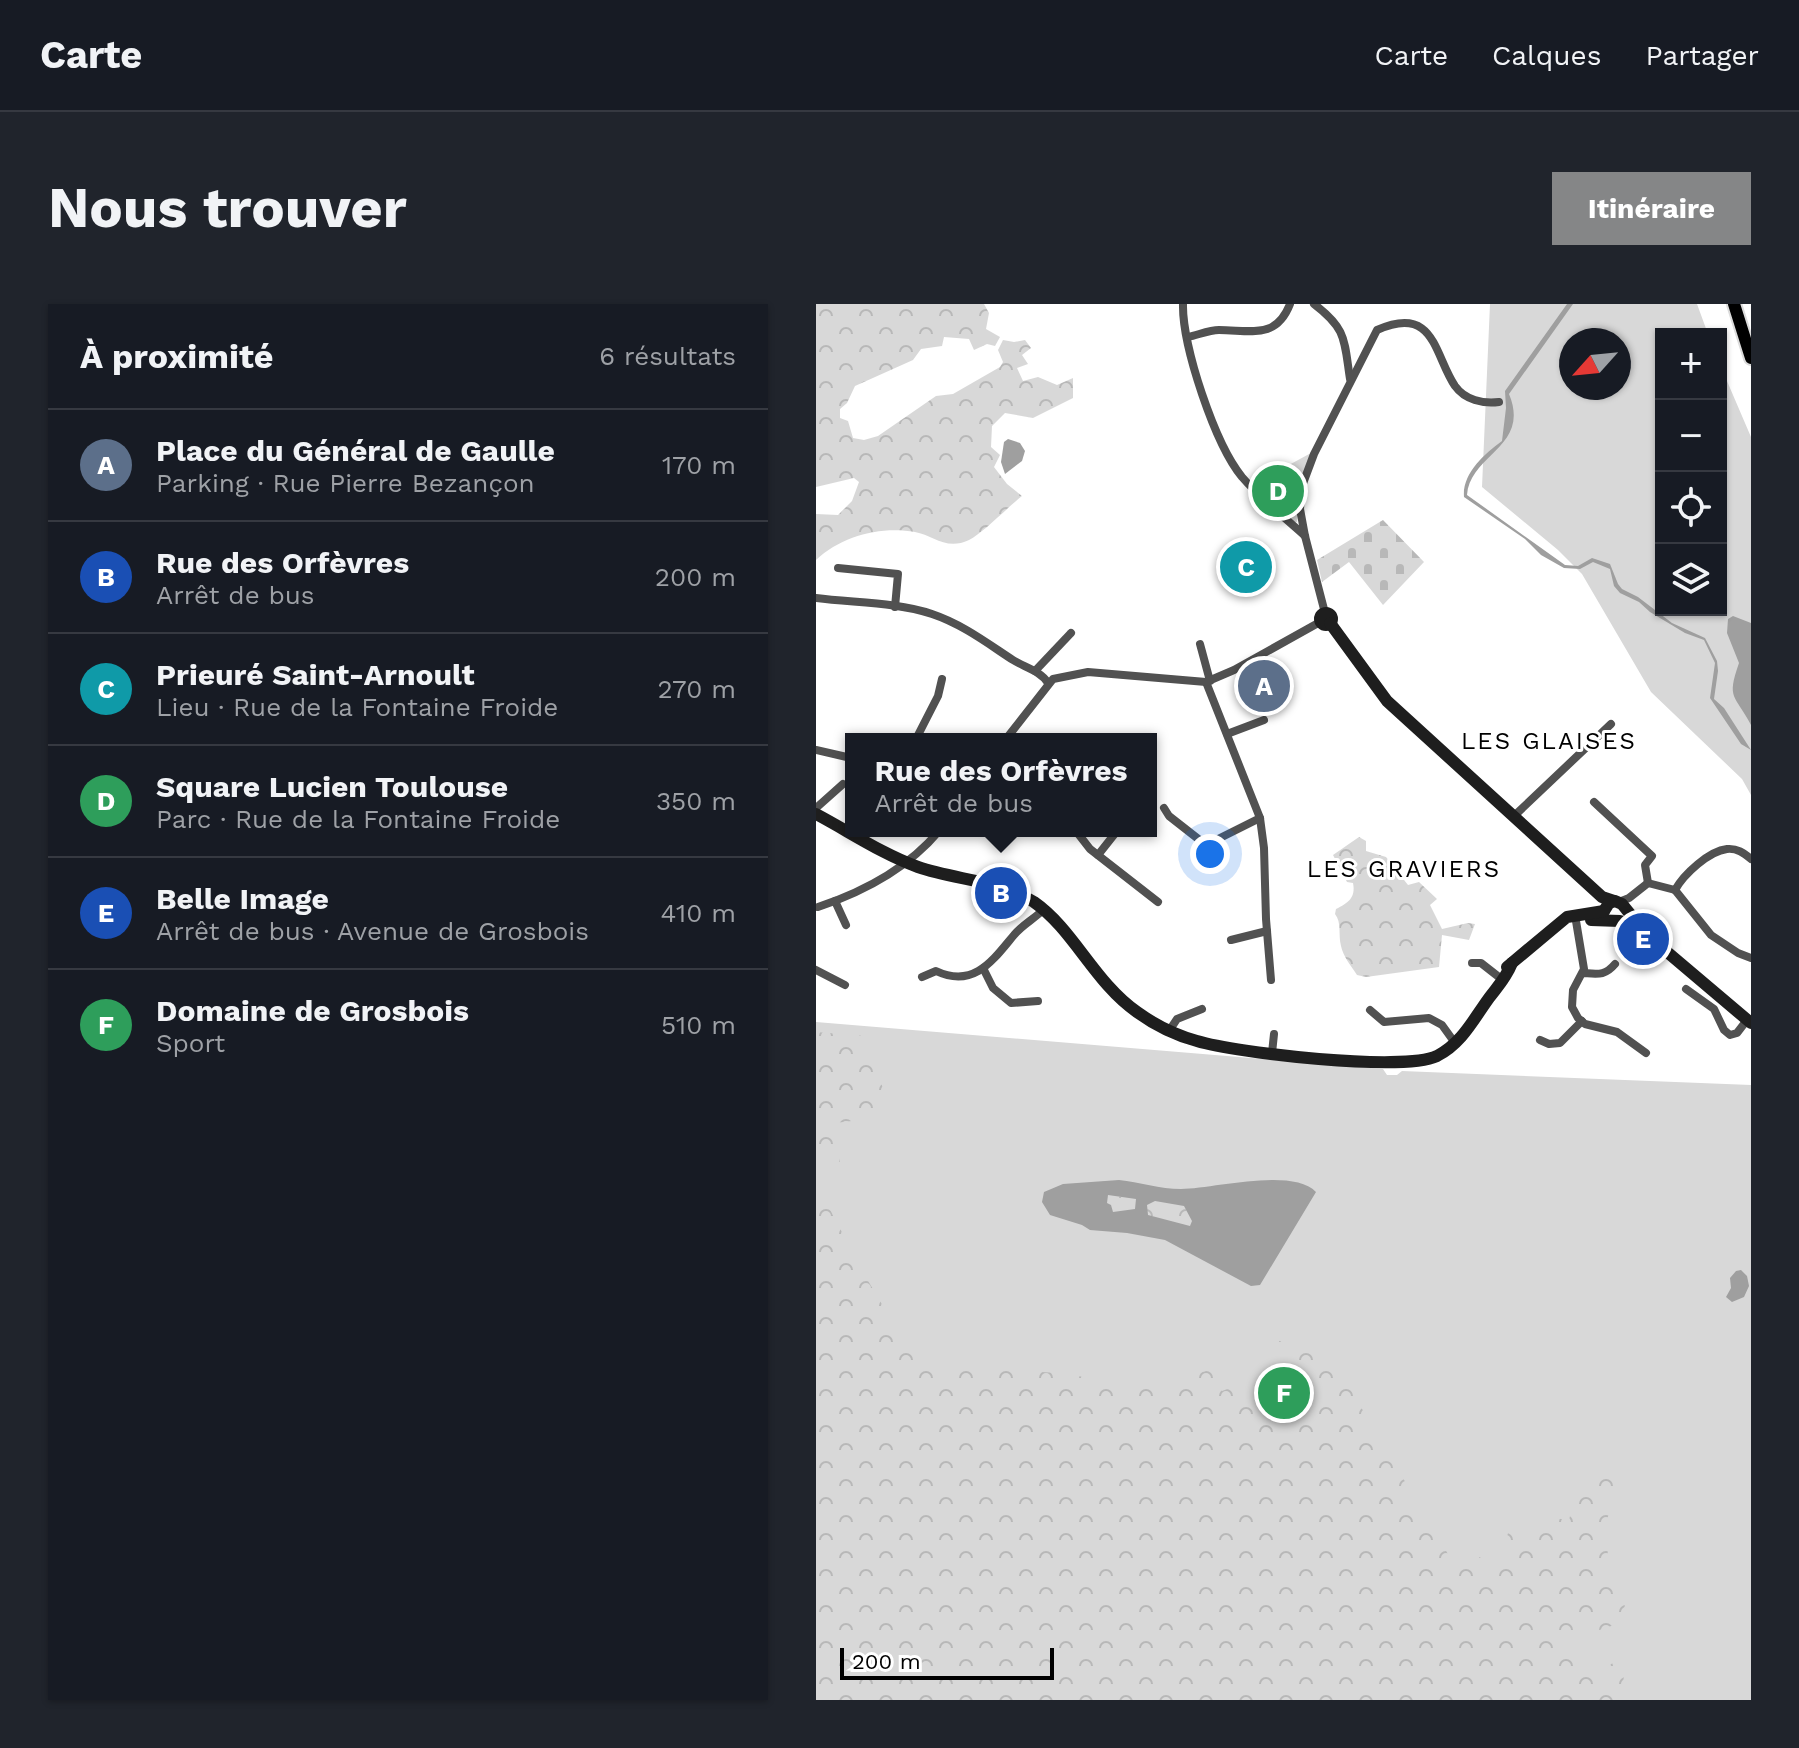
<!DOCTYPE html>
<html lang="fr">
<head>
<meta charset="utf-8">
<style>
  :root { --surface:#171b24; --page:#20242c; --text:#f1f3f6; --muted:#9ea1a6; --line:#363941; --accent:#858687 }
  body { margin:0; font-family:"Work Sans",sans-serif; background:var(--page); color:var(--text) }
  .controls { position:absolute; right:24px; top:24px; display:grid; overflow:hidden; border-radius:0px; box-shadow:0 2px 6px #0004 }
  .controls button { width:72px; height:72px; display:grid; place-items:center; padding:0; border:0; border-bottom:2px solid var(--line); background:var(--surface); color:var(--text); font:40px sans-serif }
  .compass { position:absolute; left:743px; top:24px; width:72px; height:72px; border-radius:50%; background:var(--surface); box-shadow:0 2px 6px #0004; rotate:243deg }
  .scale { position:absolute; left:24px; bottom:20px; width:214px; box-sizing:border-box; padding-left:8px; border:4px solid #000; border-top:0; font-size:22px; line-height:28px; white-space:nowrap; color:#000; -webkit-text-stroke:6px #fff; paint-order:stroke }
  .you { position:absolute; left:394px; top:550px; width:28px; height:28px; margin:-20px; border:6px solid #fff; border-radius:50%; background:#1a73e8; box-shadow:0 0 0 12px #1a73e833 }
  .badge { display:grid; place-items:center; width:52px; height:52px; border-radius:50%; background:var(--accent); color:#fff; font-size:26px; font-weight:700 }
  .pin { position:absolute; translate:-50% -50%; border:4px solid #fff; box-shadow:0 2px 8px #0006 }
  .popup { position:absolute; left:29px; top:429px; width:312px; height:104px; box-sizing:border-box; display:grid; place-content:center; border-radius:0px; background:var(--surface); filter:drop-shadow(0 2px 6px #0005); font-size:26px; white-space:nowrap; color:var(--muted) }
  .popup b { font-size:30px; color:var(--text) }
  .popup::after { content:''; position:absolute; left:50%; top:100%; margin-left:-16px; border:16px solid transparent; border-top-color:var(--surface) }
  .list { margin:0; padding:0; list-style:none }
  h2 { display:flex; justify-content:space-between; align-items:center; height:104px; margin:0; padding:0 32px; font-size:34px }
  h2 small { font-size:26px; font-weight:400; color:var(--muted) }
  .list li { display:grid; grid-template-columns:52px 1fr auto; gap:24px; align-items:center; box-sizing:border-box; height:112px; padding:0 32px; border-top:2px solid var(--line) }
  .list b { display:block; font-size:30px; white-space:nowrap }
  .list p { margin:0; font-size:26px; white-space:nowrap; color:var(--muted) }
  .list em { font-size:26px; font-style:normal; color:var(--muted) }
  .icon { flex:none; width:44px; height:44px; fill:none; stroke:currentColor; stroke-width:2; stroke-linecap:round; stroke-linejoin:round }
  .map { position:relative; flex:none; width:935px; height:1396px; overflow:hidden; border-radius:0px }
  header { display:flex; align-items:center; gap:48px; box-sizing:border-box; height:112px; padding:0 40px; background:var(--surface); border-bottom:2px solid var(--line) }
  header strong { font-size:38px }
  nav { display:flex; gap:44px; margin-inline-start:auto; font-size:28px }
  .intro { display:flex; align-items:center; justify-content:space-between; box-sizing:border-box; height:192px; padding:0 48px }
  h1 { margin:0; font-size:56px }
  .button { padding:20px 36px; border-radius:0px; background:var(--accent); color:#fff; font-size:28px; font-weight:700 }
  main { display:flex; gap:48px; padding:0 48px }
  aside { flex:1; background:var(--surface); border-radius:0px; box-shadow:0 2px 6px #0004 }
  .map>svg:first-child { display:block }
  .green { fill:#d8d8d8; fill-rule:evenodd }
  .forest { fill:url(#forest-crowns) }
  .cemetery { fill:url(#cemetery-stones) }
  .park { fill:url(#park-tufts) }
  .water { fill:#9f9f9f; fill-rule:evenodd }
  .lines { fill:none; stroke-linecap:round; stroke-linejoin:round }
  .primary-casing { stroke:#dbdbdb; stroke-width:16 }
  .street { stroke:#515151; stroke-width:8 }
  .secondary { stroke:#1e1e1e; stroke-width:12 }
  .primary { stroke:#000; stroke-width:12 }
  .labels { text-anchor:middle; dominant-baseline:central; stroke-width:6; stroke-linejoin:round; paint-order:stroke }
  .neighbourhood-label { font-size:24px; letter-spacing:2px; fill:#000; stroke:#fff }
</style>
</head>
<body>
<header>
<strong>Carte</strong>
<nav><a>Carte</a><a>Calques</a><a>Partager</a></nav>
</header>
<div class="intro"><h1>Nous trouver</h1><a class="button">Itinéraire</a></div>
<main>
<aside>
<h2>À proximité<small>6 résultats</small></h2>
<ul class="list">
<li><span class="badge" style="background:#5c6f8a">A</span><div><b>Place du Général de Gaulle</b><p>Parking · Rue Pierre Bezançon</p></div><em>170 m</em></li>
<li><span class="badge" style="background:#1a4fb4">B</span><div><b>Rue des Orfèvres</b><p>Arrêt de bus</p></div><em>200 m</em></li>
<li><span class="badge" style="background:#0f9aa8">C</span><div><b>Prieuré Saint-Arnoult</b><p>Lieu · Rue de la Fontaine Froide</p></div><em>270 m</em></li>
<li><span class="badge" style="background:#2e9e5b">D</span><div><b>Square Lucien Toulouse</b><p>Parc · Rue de la Fontaine Froide</p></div><em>350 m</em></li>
<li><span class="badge" style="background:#1a4fb4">E</span><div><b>Belle Image</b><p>Arrêt de bus · Avenue de Grosbois</p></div><em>410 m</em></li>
<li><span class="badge" style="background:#2e9e5b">F</span><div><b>Domaine de Grosbois</b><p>Sport</p></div><em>510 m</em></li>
</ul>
</aside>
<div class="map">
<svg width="935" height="1396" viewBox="0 0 935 1396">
  <defs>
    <pattern id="forest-crowns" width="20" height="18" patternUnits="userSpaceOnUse" patternTransform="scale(2)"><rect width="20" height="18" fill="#d8d8d8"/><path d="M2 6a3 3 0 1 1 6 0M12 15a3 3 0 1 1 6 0" fill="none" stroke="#b8b8b8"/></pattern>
    <pattern id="cemetery-stones" width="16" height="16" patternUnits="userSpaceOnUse" patternTransform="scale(2)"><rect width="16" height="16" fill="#d8d8d8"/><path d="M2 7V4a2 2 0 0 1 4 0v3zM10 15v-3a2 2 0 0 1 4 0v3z" fill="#b8b8b8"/></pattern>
    <pattern id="park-tufts" width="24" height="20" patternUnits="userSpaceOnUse" patternTransform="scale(2)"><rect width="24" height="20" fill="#d8d8d8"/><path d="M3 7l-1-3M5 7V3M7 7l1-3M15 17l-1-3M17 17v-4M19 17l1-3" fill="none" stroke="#b8b8b8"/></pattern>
  </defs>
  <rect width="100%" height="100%" fill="#fff"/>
  <g class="green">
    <path d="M674,0H881L892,30H845V306H905V63L935,133V491L926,475L835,388L766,270L742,246L666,183ZM755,36H803V84H755Z"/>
    <polygon points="0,718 567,765 571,771 581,771 586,767 935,781 935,1396 0,1396"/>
  </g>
  <g class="forest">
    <path d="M0,0H168L173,9L170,25L184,33L179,42L171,40L158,46L153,35L128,33L126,42L105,45L97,56L39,82L31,99L24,105V114L32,117L37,134L48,136L62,132L120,92L137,90L184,63L187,58L182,46L187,36L198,38L209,36L215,44L206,51L212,60L201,64L207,77L222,73L241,81L257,74V94L217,114L189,109L176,122L175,143L184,151L178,163L191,180L206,192C192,203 167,229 153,236C130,247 117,231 99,228C64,222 26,232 0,256V210L22,211L36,197L43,178L38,174L0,183Z"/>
    <path d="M543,533L550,537V547L570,553L592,581L603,578L621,595L614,601L626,625L652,619L659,620L653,636L626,631L623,663L550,673L541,671C535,662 527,652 525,642C522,630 526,619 519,610L520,605C532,599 540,594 537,579L531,578L517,551Z"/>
    <polygon points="0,728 48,732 77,812 19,819 24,860 6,861 0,875"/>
    <polygon points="0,879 48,970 102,1061 242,1069 334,1083 397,1065 406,1087 462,1066 449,1032 484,1044 523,1066 642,1267 655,1261 659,1251 683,1263 692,1229 719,1231 721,1215 729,1213 753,1216 767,1162 808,1173 798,1191 791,1216 792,1261 809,1301 804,1319 754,1336 768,1369 810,1355 805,1396 0,1396"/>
    <polygon points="292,891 320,895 319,906 296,908 291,900"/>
    <polygon points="339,897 368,902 376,917 374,923 331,911 331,901"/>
  </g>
  <polygon class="cemetery" points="567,216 608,258 567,301 533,258 506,278 501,256"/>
  <polygon class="park" points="495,149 482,184 481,218 476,219 439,183 440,179"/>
  <g class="water">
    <path d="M751,0H757L693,90C715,143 654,150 651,191L749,261L762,262L776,254L794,260L802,280L806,285L822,293L856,319L889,334L901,357L902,367L898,395L908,404L935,446L925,440L894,394L899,359L888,336L869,329L834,308L823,298L804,289L798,282L794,265L777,258L764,265L748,264L725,251L709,235L648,193C646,170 668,150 686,137L690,104L689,87Z"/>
    <polygon points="192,135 204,139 209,147 206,157 189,170 185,158 188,138"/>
    <path d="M917,312L935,319V421C919,390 910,396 923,359L911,329L912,315Z"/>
    <path d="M303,876C323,878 344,885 365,885C397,885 476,863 500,888L444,981L435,982L349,936L311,929L274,926L266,921L234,911L226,898L228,888L247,880ZM292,891L320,895L319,905L297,908L295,901L291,899ZM339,897L368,902L376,917L374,922L332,911L331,901Z"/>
    <polygon points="920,967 925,966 931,972 933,982 928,993 916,998 910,993 915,984 914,974"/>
  </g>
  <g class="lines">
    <g class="primary-casing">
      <polyline id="primary" points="918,0 935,54"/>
    </g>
    <g class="street">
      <path d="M367,0C366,42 399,140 426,173C444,194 468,213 489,232"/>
      <path d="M498,0C531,25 528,36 534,75"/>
      <path d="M372,33C382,31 393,26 403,26C434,26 460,36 474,0"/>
      <polyline points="22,264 82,270 79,303"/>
      <path d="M0,294C38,299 80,298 116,310C146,320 171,339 197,356C208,363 225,367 232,379"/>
      <path d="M509,309L489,232L484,205L486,182L498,150L561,26C619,0 618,51 639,82C649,96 667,100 683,98"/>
      <polyline points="384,340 394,377"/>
      <polyline points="219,367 255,329"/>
      <polyline points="390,378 444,514 448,544 450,615 455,676"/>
      <polyline points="411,430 448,416"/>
      <polyline points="100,435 122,392 126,375"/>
      <polyline points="190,435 237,375 272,368 390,378 418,366 504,318"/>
      <polyline points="0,446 35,454"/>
      <polyline points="778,498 836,552 829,561 832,579"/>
      <polyline points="0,504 27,480"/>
      <polyline points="348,504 353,512 390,541 444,514"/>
      <polyline points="697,513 795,420"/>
      <polyline points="260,527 274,545 342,598"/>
      <polyline points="282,551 301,527"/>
      <polyline points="859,586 895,631 922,649 935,654"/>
      <path d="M859,586C868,570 893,547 911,545C921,544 928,549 935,555"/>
      <polyline points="19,597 30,621"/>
      <polyline points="803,598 813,594 832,579 859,586"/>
      <path d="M2,603C47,588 92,564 123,527"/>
      <polyline points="759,611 768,665 757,686 756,703 762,714 769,720 801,728 830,749"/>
      <polyline points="415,636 451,627"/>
      <polyline points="656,659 665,659 688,677"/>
      <polyline points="167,664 177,684 195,699 222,697"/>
      <polyline points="0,666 29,681"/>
      <path d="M767,669C782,670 789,672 799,660"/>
      <path d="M106,673L120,667C158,685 177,656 198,631C206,621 218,615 227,606"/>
      <polyline points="870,685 898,705 908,726 914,731 921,729 931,716"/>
      <polyline points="554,706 568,718 613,714 626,721 639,739"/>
      <polyline points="353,727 361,715 386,705"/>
      <polyline points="724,736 733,740 744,739 766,717"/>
      <polyline points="456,749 458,730"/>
    </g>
    <g class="secondary">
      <circle cx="510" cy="315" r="6"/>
      <polyline points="514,319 571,397 786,593 798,597"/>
      <path d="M0,510C34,528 66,550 102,563C139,576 184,576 218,598C258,626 278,678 321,708C339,721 359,731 381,737C420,749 587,768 621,752C646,739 657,716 673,694C682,682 690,674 696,659"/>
      <polyline points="788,607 793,599 799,597 806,600 831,631 935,719"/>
      <polyline points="775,616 804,617 822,625"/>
      <polyline points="691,663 751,613 788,607"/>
    </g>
    <use href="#primary" class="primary"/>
  </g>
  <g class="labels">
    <g class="neighbourhood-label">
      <text x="733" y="437">LES GLAISES</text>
      <text x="588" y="565">LES GRAVIERS</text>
    </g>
  </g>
</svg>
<div class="controls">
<button>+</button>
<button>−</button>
<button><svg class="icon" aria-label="locate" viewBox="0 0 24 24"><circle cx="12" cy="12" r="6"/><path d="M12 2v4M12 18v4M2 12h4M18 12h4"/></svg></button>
<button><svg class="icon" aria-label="layers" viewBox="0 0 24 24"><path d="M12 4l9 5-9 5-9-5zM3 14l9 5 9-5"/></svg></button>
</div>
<svg class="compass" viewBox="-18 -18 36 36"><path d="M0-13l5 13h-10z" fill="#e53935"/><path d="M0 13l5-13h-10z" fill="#9ea1a6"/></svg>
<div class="scale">200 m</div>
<div class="you"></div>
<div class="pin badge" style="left:448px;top:382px;background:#5c6f8a">A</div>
<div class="pin badge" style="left:185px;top:589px;background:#1a4fb4">B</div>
<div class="popup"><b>Rue des Orfèvres</b>Arrêt de bus</div>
<div class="pin badge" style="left:430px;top:263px;background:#0f9aa8">C</div>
<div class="pin badge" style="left:462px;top:187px;background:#2e9e5b">D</div>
<div class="pin badge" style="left:827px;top:635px;background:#1a4fb4">E</div>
<div class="pin badge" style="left:468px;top:1089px;background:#2e9e5b">F</div>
</div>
</main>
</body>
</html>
